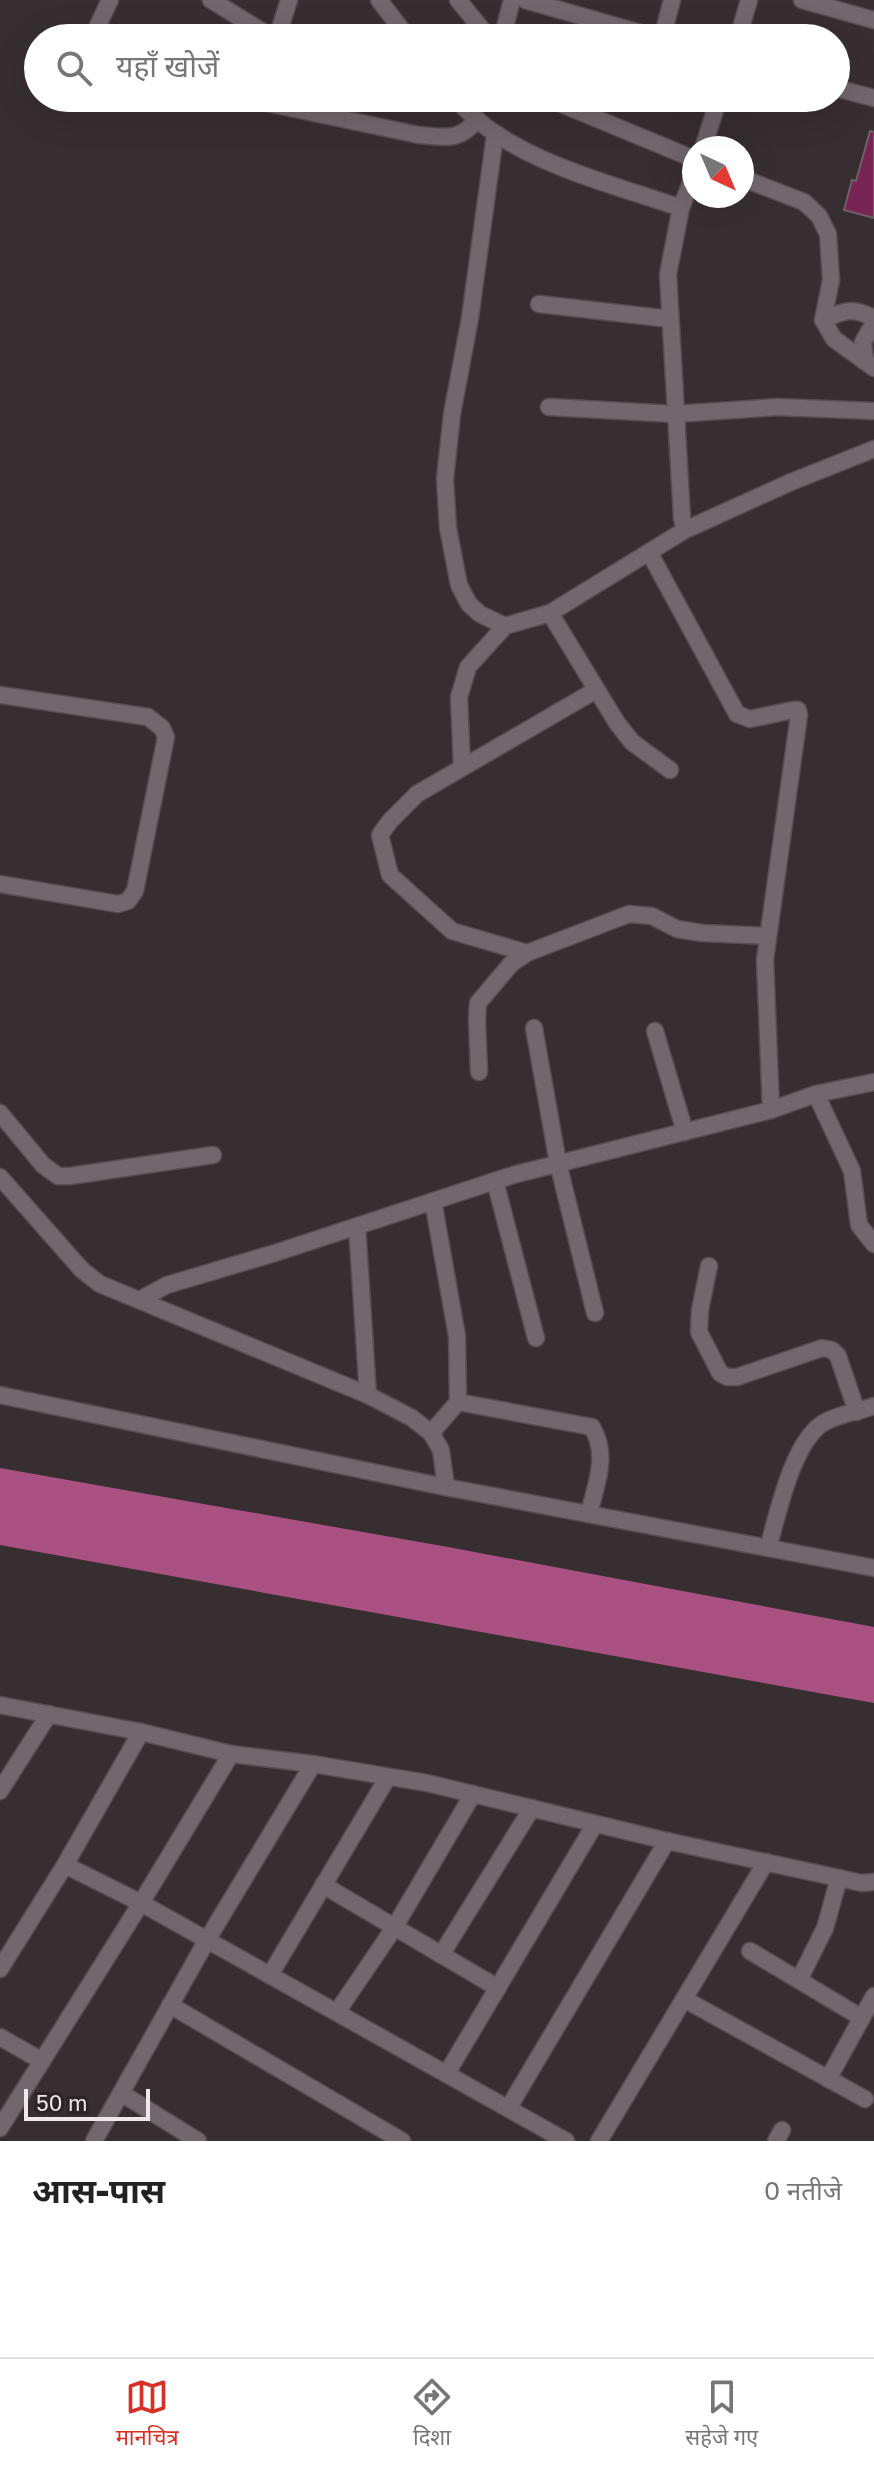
<!DOCTYPE html>
<html lang="hi">
<head>
<meta charset="utf-8">
<style>
  :root { --surface:#fff; --page:#f2f2f2; --text:#222; --muted:#767676; --line:#e0e0e0; --accent:#d93025 }
  body { margin:0; font-family:"Golos Text","Noto Sans Devanagari",sans-serif; background:var(--page); color:var(--text) }
  .compass { position:absolute; left:682px; top:136px; width:72px; height:72px; border-radius:50%; background:var(--surface); box-shadow:0 8px 32px #0002; rotate:136deg }
  .scale { position:absolute; left:24px; bottom:20px; width:126px; box-sizing:border-box; padding-left:8px; border:4px solid #eee8eb; border-top:0; font-size:22px; line-height:28px; white-space:nowrap; color:#eee8eb; -webkit-text-stroke:6px #2d2428; paint-order:stroke }
  .list { margin:0; padding:0; list-style:none }
  h2 { display:flex; justify-content:space-between; align-items:center; height:104px; margin:0; padding:0 32px; font-size:34px }
  h2 small { font-size:26px; font-weight:400; color:var(--muted) }
  .icon { flex:none; width:44px; height:44px; fill:none; stroke:currentColor; stroke-width:2; stroke-linecap:round; stroke-linejoin:round }
  .map { position:relative; flex:none; width:874px; height:2141px; overflow:hidden }
  .search { position:absolute; background:var(--surface); box-shadow:0 8px 32px #0002; left:24px; right:24px; top:24px; height:88px; display:flex; align-items:center; gap:20px; box-sizing:border-box; padding:0 28px; border-radius:44px; color:var(--muted); font-size:30px }
  .sheet { height:216px; background:var(--surface) }
  nav { display:flex; justify-content:space-around; align-items:center; box-sizing:border-box; height:112px; border-top:2px solid var(--line); background:var(--surface); font-size:22px; color:var(--muted) }
  nav a { display:grid; justify-items:center; gap:4px }
  nav .on { color:var(--accent) }
  .map>svg:first-child { display:block }
  .water { fill:#a95281 }
  .building { fill:#782555; stroke:#6c6166; stroke-width:2 }
  .lines { fill:none; stroke-linecap:round; stroke-linejoin:round }
  .minor-casing { stroke:#554d50; stroke-width:19 }
  .minor { stroke:#71676c; stroke-width:16 }
</style>
</head>
<body>
<div class="map">
<svg width="874" height="2141" viewBox="0 0 874 2141">
  <rect width="100%" height="100%" fill="#372e32"/>
  <polygon class="water" points="0,1468 448,1547 874,1627 874,1703 0,1545"/>
  <polygon class="building" points="870,131 874,132 874,218 844,210 852,180 856,181"/>
  <g class="lines">
    <g class="minor-casing">
      <g id="minor">
        <polyline points="211,0 273,38"/>
        <polyline points="379,0 408,38"/>
        <polyline points="458,0 489,38"/>
        <polyline points="525,0 658,38"/>
        <polyline points="802,0 874,20"/>
        <polyline points="92,38 110,0"/>
        <polyline points="277,38 289,0"/>
        <polyline points="502,38 512,0"/>
        <polyline points="662,38 672,0"/>
        <polyline points="738,38 749,0"/>
        <polyline points="836,88 874,98"/>
        <path d="M243,98L419,135C445,137 460,142 477,119"/>
        <path d="M456,98C504,159 609,183 681,208"/>
        <polyline points="552,98 559,103 694,159"/>
        <polyline points="495,135 470,318 452,414 445,479 448,528 459,585 469,604 480,614 505,626"/>
        <polyline points="703,148 719,98"/>
        <polyline points="742,178 804,202 819,216 828,234 831,280 823,320 834,339 874,368"/>
        <polyline points="539,304 670,319"/>
        <path d="M823,320C845,310 852,307 874,318"/>
        <polyline points="865,359 863,342 874,323"/>
        <polyline points="549,407 675,414 778,407 874,411"/>
        <polyline points="685,530 682,518 668,274 681,208 694,174"/>
        <polyline points="649,552 737,714 750,719 793,710 798,710 799,715 765,960 771,1110"/>
        <polyline points="550,613 617,723 632,742 670,770"/>
        <polyline points="0,695 148,717 162,728 166,737 135,891 128,901 118,904 0,884"/>
        <polyline points="462,767 459,697 468,667 505,626 550,613 685,530 791,482 874,449"/>
        <polyline points="527,953 452,931 390,875 380,835 390,821 417,794 596,690"/>
        <polyline points="534,1028 558,1163 595,1313"/>
        <polyline points="655,1031 685,1132"/>
        <polyline points="479,1072 477,1020 478,1003 511,964 527,953 629,914 652,916 677,929 702,933 768,936"/>
        <polyline points="816,1094 852,1171 859,1225 874,1244"/>
        <polyline points="0,1113 43,1165 58,1176 70,1176 213,1155"/>
        <polyline points="0,1177 82,1270 100,1284 368,1395 412,1418 431,1433 441,1450 446,1487"/>
        <polyline points="495,1181 536,1338"/>
        <polyline points="357,1226 368,1395"/>
        <polyline points="709,1266 700,1310 699,1332 720,1373 727,1377 737,1377 822,1348 832,1350 838,1356 857,1412"/>
        <polyline points="141,1299 167,1285 275,1253 513,1175 771,1110 816,1094 874,1082"/>
        <polyline points="0,1395 440,1486 874,1568"/>
        <path d="M458,1402L592,1427C609,1456 596,1483 589,1514"/>
        <polyline points="431,1433 458,1402 457,1336 433,1201"/>
        <path d="M768,1548C778,1514 793,1437 827,1421C841,1414 859,1411 874,1406"/>
        <polyline points="0,1705 141,1732 231,1754 313,1764 427,1783 667,1841 862,1883 874,1882"/>
        <polyline points="0,1791 49,1714"/>
        <polyline points="65,1865 141,1903 566,2141"/>
        <polyline points="323,1885 498,1988"/>
        <polyline points="750,1951 862,2018"/>
        <polyline points="441,1955 532,1808"/>
        <polyline points="0,1969 65,1865 141,1732"/>
        <polyline points="270,1975 388,1777"/>
        <polyline points="799,1980 825,1928 839,1878"/>
        <polyline points="684,1999 865,2099"/>
        <polyline points="170,2005 402,2141"/>
        <polyline points="337,2012 394,1928 473,1794"/>
        <polyline points="0,2037 42,2061"/>
        <polyline points="447,2073 595,1824"/>
        <polyline points="828,2079 874,1996"/>
        <polyline points="121,2093 198,2141"/>
        <polyline points="509,2107 667,1841"/>
        <polyline points="0,2128 141,1903 231,1754"/>
        <polyline points="94,2141 207,1940 313,1764"/>
        <polyline points="599,2141 766,1862"/>
        <polyline points="776,2141 782,2130"/>
      </g>
    </g>
    <use href="#minor" class="minor"/>
  </g>
</svg>
<svg class="compass" viewBox="-18 -18 36 36"><path d="M0-13l5 13h-10z" fill="#e53935"/><path d="M0 13l5-13h-10z" fill="#767676"/></svg>
<div class="scale">50 m</div>
<div class="search"><svg class="icon" aria-label="search" viewBox="0 0 24 24"><circle cx="10" cy="10" r="6"/><path d="M15 15l6 6"/></svg>यहाँ खोजें</div>
</div>
<section class="sheet">
<h2>आस-पास<small>0 नतीजे</small></h2>
<ul class="list">
</ul>
</section>
<nav>
<a class="on"><svg class="icon" aria-label="map" viewBox="0 0 24 24"><path d="M3 6l6-2 6 2 6-2v14l-6 2-6-2-6 2zM9 4v14M15 6v14"/></svg>मानचित्र</a>
<a><svg class="icon" aria-label="directions" viewBox="0 0 24 24"><path d="M12 3l9 9-9 9-9-9zM9 14v-3h6M13 9l2 2-2 2"/></svg>दिशा</a>
<a><svg class="icon" aria-label="saved" viewBox="0 0 24 24"><path d="M7 4h10v16l-5-4-5 4z"/></svg>सहेजे गए</a>
</nav>
</body>
</html>
